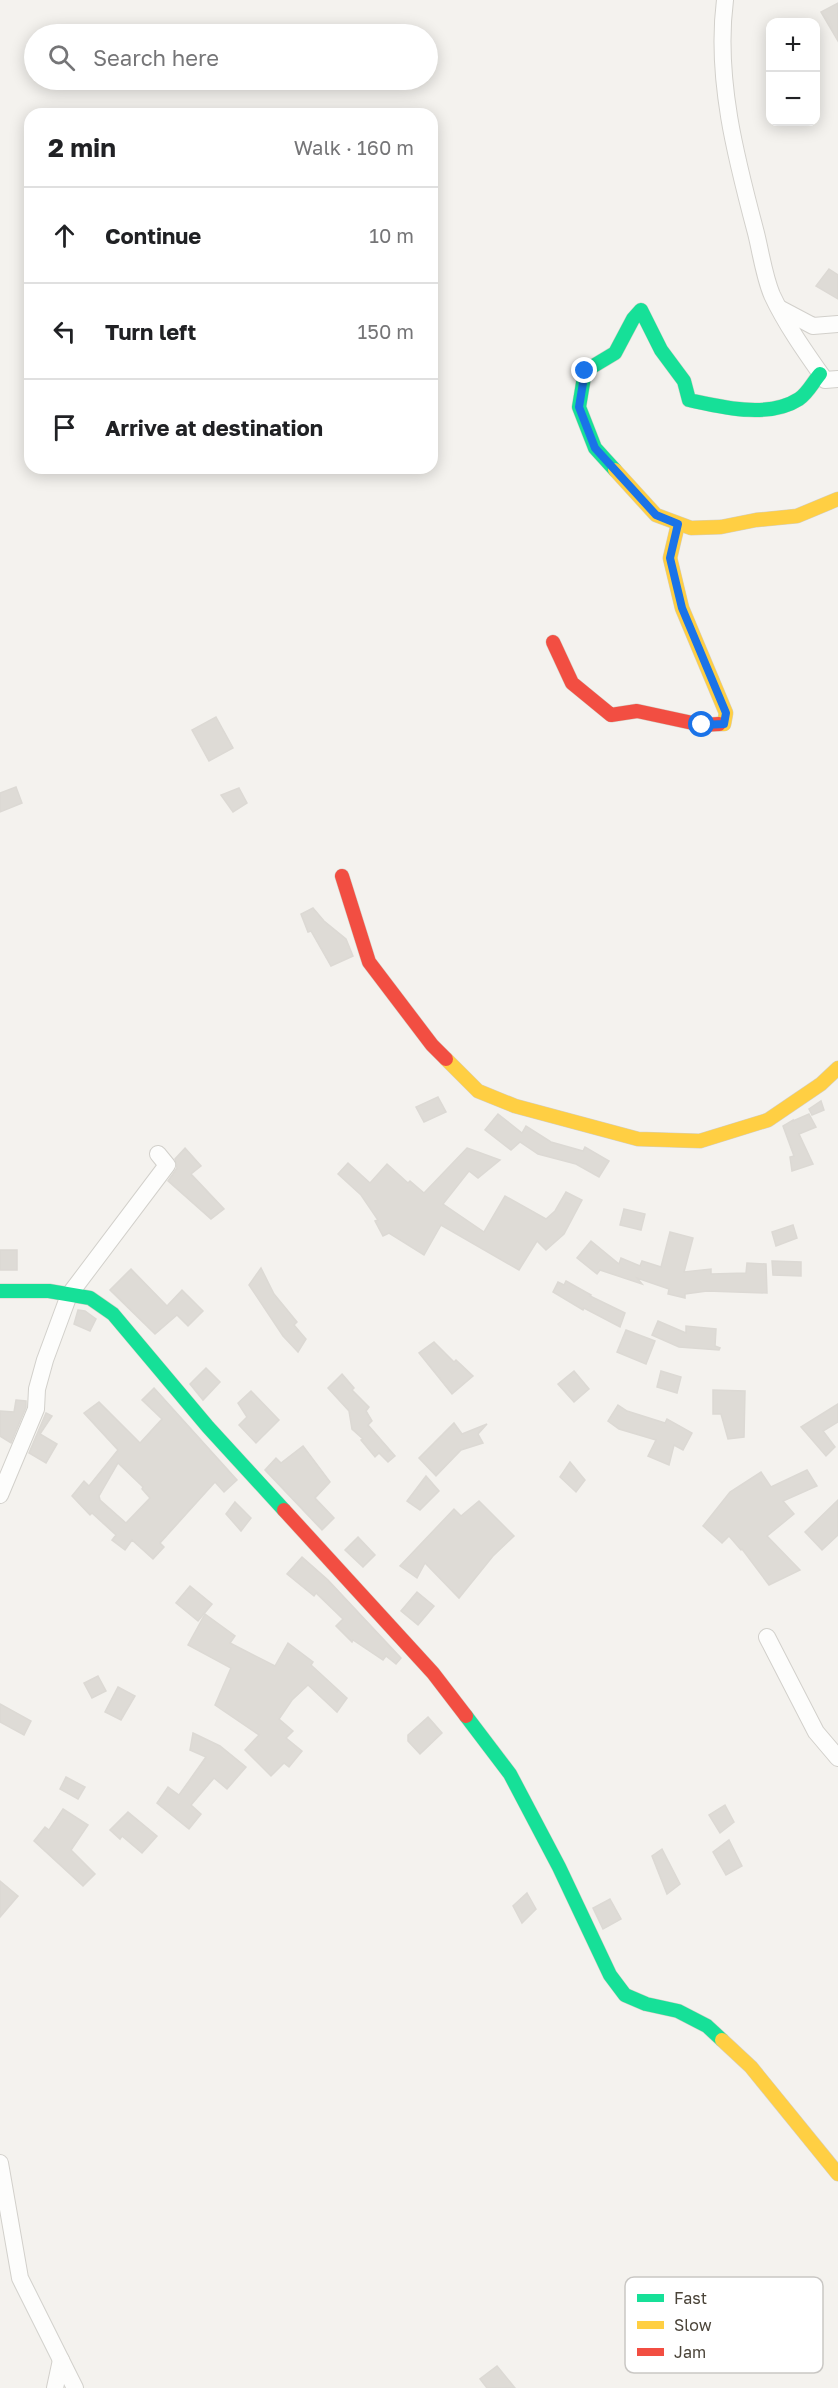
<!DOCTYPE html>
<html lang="en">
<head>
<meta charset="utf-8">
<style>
  :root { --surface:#fff; --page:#f6f6f6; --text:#202124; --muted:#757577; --line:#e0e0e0 }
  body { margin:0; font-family:"Golos Text",sans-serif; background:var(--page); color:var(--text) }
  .controls { position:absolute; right:18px; top:18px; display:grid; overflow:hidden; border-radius:12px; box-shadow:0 3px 15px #0003 }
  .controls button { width:54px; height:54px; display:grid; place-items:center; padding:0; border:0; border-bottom:2px solid var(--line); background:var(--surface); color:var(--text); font:30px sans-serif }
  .stop { position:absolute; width:18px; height:18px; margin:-14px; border:4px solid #1a73e8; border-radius:50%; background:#fff }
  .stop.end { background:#1a73e8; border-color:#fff; box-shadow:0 2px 6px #0008 }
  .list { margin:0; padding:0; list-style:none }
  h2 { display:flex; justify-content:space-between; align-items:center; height:78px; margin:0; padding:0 24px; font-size:26px }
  h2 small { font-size:20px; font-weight:400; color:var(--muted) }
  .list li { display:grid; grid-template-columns:39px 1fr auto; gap:18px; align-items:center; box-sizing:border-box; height:96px; padding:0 24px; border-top:2px solid var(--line) }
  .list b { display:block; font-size:22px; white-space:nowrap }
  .list em { font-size:20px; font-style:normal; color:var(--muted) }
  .icon { flex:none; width:33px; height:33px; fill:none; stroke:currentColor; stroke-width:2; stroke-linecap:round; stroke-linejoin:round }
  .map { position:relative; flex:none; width:838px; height:2388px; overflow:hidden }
  .search { position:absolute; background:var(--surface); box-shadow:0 3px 15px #0003; left:24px; top:24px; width:414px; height:66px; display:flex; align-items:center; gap:15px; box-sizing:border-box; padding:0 21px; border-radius:33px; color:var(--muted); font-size:22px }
  .panel { position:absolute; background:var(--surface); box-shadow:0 3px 15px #0003; left:24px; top:108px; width:414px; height:366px; border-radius:18px }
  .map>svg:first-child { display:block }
  .building { fill:#dedbd6; stroke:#dcd9d4; stroke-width:1.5; fill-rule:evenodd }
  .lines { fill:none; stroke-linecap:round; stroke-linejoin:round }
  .street-casing { stroke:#d2d0cb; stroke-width:18 }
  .fast-casing { stroke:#d3cfc5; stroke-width:15 }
  .slow-casing { stroke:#d3cfc5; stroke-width:15 }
  .jam-casing { stroke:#d3cfc5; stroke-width:15 }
  .street { stroke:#fdfdfc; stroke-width:16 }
  .fast { stroke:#16e098; stroke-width:14 }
  .slow { stroke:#ffcf43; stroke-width:14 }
  .jam { stroke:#f24e42; stroke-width:14 }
  .route { stroke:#1a73e8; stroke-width:8 }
  .key { fill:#fff; stroke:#c9c7c4; stroke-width:1.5 }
  .key-label { font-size:16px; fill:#4b4439 }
</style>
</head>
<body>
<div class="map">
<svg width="838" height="2388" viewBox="0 0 838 2388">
  <rect width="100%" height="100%" fill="#f4f2ee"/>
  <g class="building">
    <polygon points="838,3 838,41 821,12"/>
    <polygon points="829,269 838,275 838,299 816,286"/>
    <polygon points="216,717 233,748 209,761 192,730"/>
    <polygon points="16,787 22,803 0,812 0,793"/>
    <polygon points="239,788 247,803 233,812 221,795"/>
    <polygon points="313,908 324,921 346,939 353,956 331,966 311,931 308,932 301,914"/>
    <polygon points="438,1097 446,1112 424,1122 416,1107"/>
    <polygon points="821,1101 824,1110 812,1115 809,1109"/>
    <polygon points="498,1114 522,1133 526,1126 551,1142 583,1151 585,1147 609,1161 599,1177 576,1164 538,1154 520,1142 511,1150 485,1130"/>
    <polygon points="809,1114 816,1127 799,1134 813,1164 792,1171 790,1157 794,1156 783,1126 793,1120 793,1121"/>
    <polygon points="185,1148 201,1166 191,1174 224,1209 211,1219 168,1181 177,1168 175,1159"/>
    <polygon points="467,1148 500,1160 478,1178 469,1171 443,1204 484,1232 505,1196 546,1219 555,1211 566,1192 582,1200 564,1234 546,1250 537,1241 519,1270 441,1225 424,1255 389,1233 383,1236 375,1221 378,1220 361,1195 338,1174 348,1163 370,1183 387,1164 408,1183 410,1181 424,1193"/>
    <polygon points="624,1209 645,1214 641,1230 620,1225"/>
    <polygon points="793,1225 797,1238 776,1246 772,1232"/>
    <polygon points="670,1232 693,1238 684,1272 711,1269 711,1274 746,1273 747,1263 766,1264 767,1293 707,1291 685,1294 685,1298 668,1294 669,1289 637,1278 642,1284 600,1270 597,1274 577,1258 591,1241 619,1264 621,1258 640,1266 642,1261 661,1267"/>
    <rect x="0" y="1250" width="17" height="20"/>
    <polygon points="772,1261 801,1262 801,1276 773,1275"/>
    <polygon points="261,1268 274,1294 297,1322 294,1325 306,1339 298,1352 283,1336 249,1285"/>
    <polygon points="131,1269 167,1306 182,1290 203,1311 188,1326 177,1315 155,1334 110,1290"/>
    <polygon points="566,1281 591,1295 590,1296 625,1313 620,1327 584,1308 583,1310 553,1292 558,1282 564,1285"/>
    <polygon points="78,1310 85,1311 96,1319 90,1331 74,1324"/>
    <polygon points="658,1321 686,1333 686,1326 716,1329 715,1346 720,1348 719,1350 679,1347 652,1335"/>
    <polygon points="626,1330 655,1341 646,1364 617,1352"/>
    <polygon points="434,1342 454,1362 456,1360 473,1376 452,1394 419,1353"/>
    <polygon points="206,1368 220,1382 203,1400 190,1384"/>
    <polygon points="574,1371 589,1389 574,1402 558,1384"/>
    <polygon points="661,1371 681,1377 677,1393 657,1387"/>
    <polygon points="342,1374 354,1388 352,1390 369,1407 366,1411 372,1421 368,1425 395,1456 388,1462 379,1453 375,1457 361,1440 363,1439 352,1429 349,1411 328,1388"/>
    <path d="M154,1388L237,1480L224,1492L215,1482L160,1543L164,1547L153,1559L132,1540L125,1550L112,1540L116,1535L92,1513L90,1515L72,1496L84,1481L89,1486L118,1450L84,1413L99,1402L140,1443L162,1419L142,1400ZM118,1463L143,1487L142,1489L150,1498L126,1523L100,1500L99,1496Z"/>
    <polygon points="713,1390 745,1391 744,1437 728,1439 721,1414 713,1414"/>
    <polygon points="251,1391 279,1420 256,1443 239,1425 247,1417 238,1403"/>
    <polygon points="16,1400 26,1401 26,1407 11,1443 0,1436 0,1411 14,1412"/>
    <polygon points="838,1404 838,1422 823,1431 835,1447 826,1456 801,1427"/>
    <polygon points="618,1405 627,1411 665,1423 667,1419 692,1433 683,1450 674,1445 669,1465 648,1456 656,1440 619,1429 608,1421"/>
    <polygon points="46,1413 52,1416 40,1434 57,1444 46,1463 29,1453"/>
    <polygon points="454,1423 462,1434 487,1424 478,1434 483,1443 461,1450 436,1476 419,1458"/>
    <polygon points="303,1446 330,1482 315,1498 334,1518 322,1530 265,1470 276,1458 281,1463"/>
    <polygon points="570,1462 585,1480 576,1492 560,1477"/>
    <polygon points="807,1470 817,1486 783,1501 794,1514 767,1536 800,1570 769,1585 742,1549 741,1550 729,1536 722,1543 703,1526 730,1492 761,1472 771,1487"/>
    <polygon points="426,1476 439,1491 420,1510 407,1501"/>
    <polygon points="838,1500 838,1535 822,1550 805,1532"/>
    <polygon points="479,1501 514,1536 493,1556 459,1598 425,1563 417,1578 400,1566 454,1509 461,1516"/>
    <polygon points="235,1502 251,1518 241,1531 226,1514"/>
    <polygon points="358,1537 375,1555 363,1567 345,1550"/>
    <polygon points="302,1557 328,1580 401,1658 396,1664 386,1656 383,1660 353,1640 352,1642 336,1626 343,1619 316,1593 314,1596 287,1574"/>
    <polygon points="190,1586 212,1604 198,1621 176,1603"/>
    <polygon points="417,1592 434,1606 418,1625 401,1611"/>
    <polygon points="205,1614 235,1636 230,1643 275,1666 288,1643 313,1662 311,1665 347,1698 337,1712 308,1685 292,1700 279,1719 293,1731 286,1738 302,1751 289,1767 284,1763 271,1776 245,1750 259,1735 215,1705 231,1668 188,1645"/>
    <polygon points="98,1676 106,1691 92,1698 84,1683"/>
    <polygon points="118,1687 135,1696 121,1720 105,1712"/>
    <polygon points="0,1704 31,1721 24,1735 0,1722"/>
    <polygon points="428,1717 442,1733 420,1754 408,1741 408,1735"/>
    <polygon points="193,1733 220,1746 246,1767 227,1789 214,1778 191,1805 201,1814 189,1829 157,1803 168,1787 179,1795 206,1757 190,1750"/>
    <polygon points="66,1777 85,1787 78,1799 60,1789"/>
    <polygon points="725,1805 734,1822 720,1833 709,1815"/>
    <polygon points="63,1809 88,1825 71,1850 95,1874 83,1886 34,1841 45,1827 49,1830"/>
    <polygon points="128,1812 157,1836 142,1853 122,1836 120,1839 110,1830"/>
    <polygon points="729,1840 742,1866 726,1875 713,1852"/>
    <polygon points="662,1849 680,1884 667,1894 652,1856"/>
    <polygon points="0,1881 18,1896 0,1917"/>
    <polygon points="527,1893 536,1909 522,1923 513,1906"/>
    <polygon points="610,1899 621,1919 603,1929 593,1908"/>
    <polygon points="497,2366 515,2388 487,2388 480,2379"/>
  </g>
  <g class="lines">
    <g class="street-casing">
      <g id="street">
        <path d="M725,0C715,78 736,158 756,233C761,253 764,276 772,295C786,325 806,353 825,380L838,379"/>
        <polyline points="779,308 813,326 838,324"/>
        <polyline points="0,1495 36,1409 37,1389 45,1360 69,1295 167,1165 158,1154"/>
        <polyline points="767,1637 816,1732 838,1758"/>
        <polyline points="0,2163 20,2278 75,2388"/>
        <polyline points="55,2388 61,2360"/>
      </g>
    </g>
    <g class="fast-casing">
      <g id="fast">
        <path d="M615,470L595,448L579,407L585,371L615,353L633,319L641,310L661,350L684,381L689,400C722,407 768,419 799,399C808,393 813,382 820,374"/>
        <polyline points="0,1291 49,1291 90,1298 113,1314 208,1427 284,1510"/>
        <polyline points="466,1716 510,1774 559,1867 610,1975 625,1995 646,2004 678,2011 707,2026 722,2040"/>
      </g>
    </g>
    <g class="slow-casing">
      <g id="slow">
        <polyline points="615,470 656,515 691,528 721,527 756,520 797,516 838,499"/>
        <polyline points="678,524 670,558 682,608 726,713 724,724 719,724"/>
        <polyline points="446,1059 478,1091 515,1106 638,1139 700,1141 768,1120 821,1084 838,1068"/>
        <polyline points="722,2040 751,2067 838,2174"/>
      </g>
    </g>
    <g class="jam-casing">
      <g id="jam">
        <polyline points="553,642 572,683 611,715 637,711 702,725 719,724"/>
        <polyline points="342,876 369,962 432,1045 446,1059"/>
        <polyline points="284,1510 433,1673 466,1716"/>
      </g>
    </g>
    <use href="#street" class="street"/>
    <use href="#fast" class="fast"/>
    <use href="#slow" class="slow"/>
    <use href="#jam" class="jam"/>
  </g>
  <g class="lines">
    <polyline class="route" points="585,371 579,407 595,448 656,515 678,524 670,558 682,608 726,713 724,724 702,725"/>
  </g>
  <rect x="625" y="2277" width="198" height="96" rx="9" class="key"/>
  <rect x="637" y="2294" width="27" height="8" fill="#16e098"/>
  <rect x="637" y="2321" width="27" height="8" fill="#ffcf43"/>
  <rect x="637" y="2348" width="27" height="8" fill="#f24e42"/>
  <g class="key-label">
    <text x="674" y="2304">Fast</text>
    <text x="674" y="2331">Slow</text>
    <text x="674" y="2358">Jam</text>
  </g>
</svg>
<div class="controls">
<button>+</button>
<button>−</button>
</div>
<div class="stop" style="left:702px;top:725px"></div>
<div class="stop end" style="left:585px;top:371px"></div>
<div class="search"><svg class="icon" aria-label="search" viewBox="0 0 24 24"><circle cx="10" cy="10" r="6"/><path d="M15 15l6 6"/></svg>Search here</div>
<section class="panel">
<h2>2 min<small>Walk · 160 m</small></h2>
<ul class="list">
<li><svg class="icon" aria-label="ahead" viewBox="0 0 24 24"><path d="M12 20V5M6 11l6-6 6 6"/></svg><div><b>Continue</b></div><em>10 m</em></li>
<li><svg class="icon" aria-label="left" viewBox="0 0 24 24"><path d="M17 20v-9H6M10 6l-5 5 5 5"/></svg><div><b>Turn left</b></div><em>150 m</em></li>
<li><svg class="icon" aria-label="arrive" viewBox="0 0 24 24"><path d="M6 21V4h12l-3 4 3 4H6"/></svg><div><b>Arrive at destination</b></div></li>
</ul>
</section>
</div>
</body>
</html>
